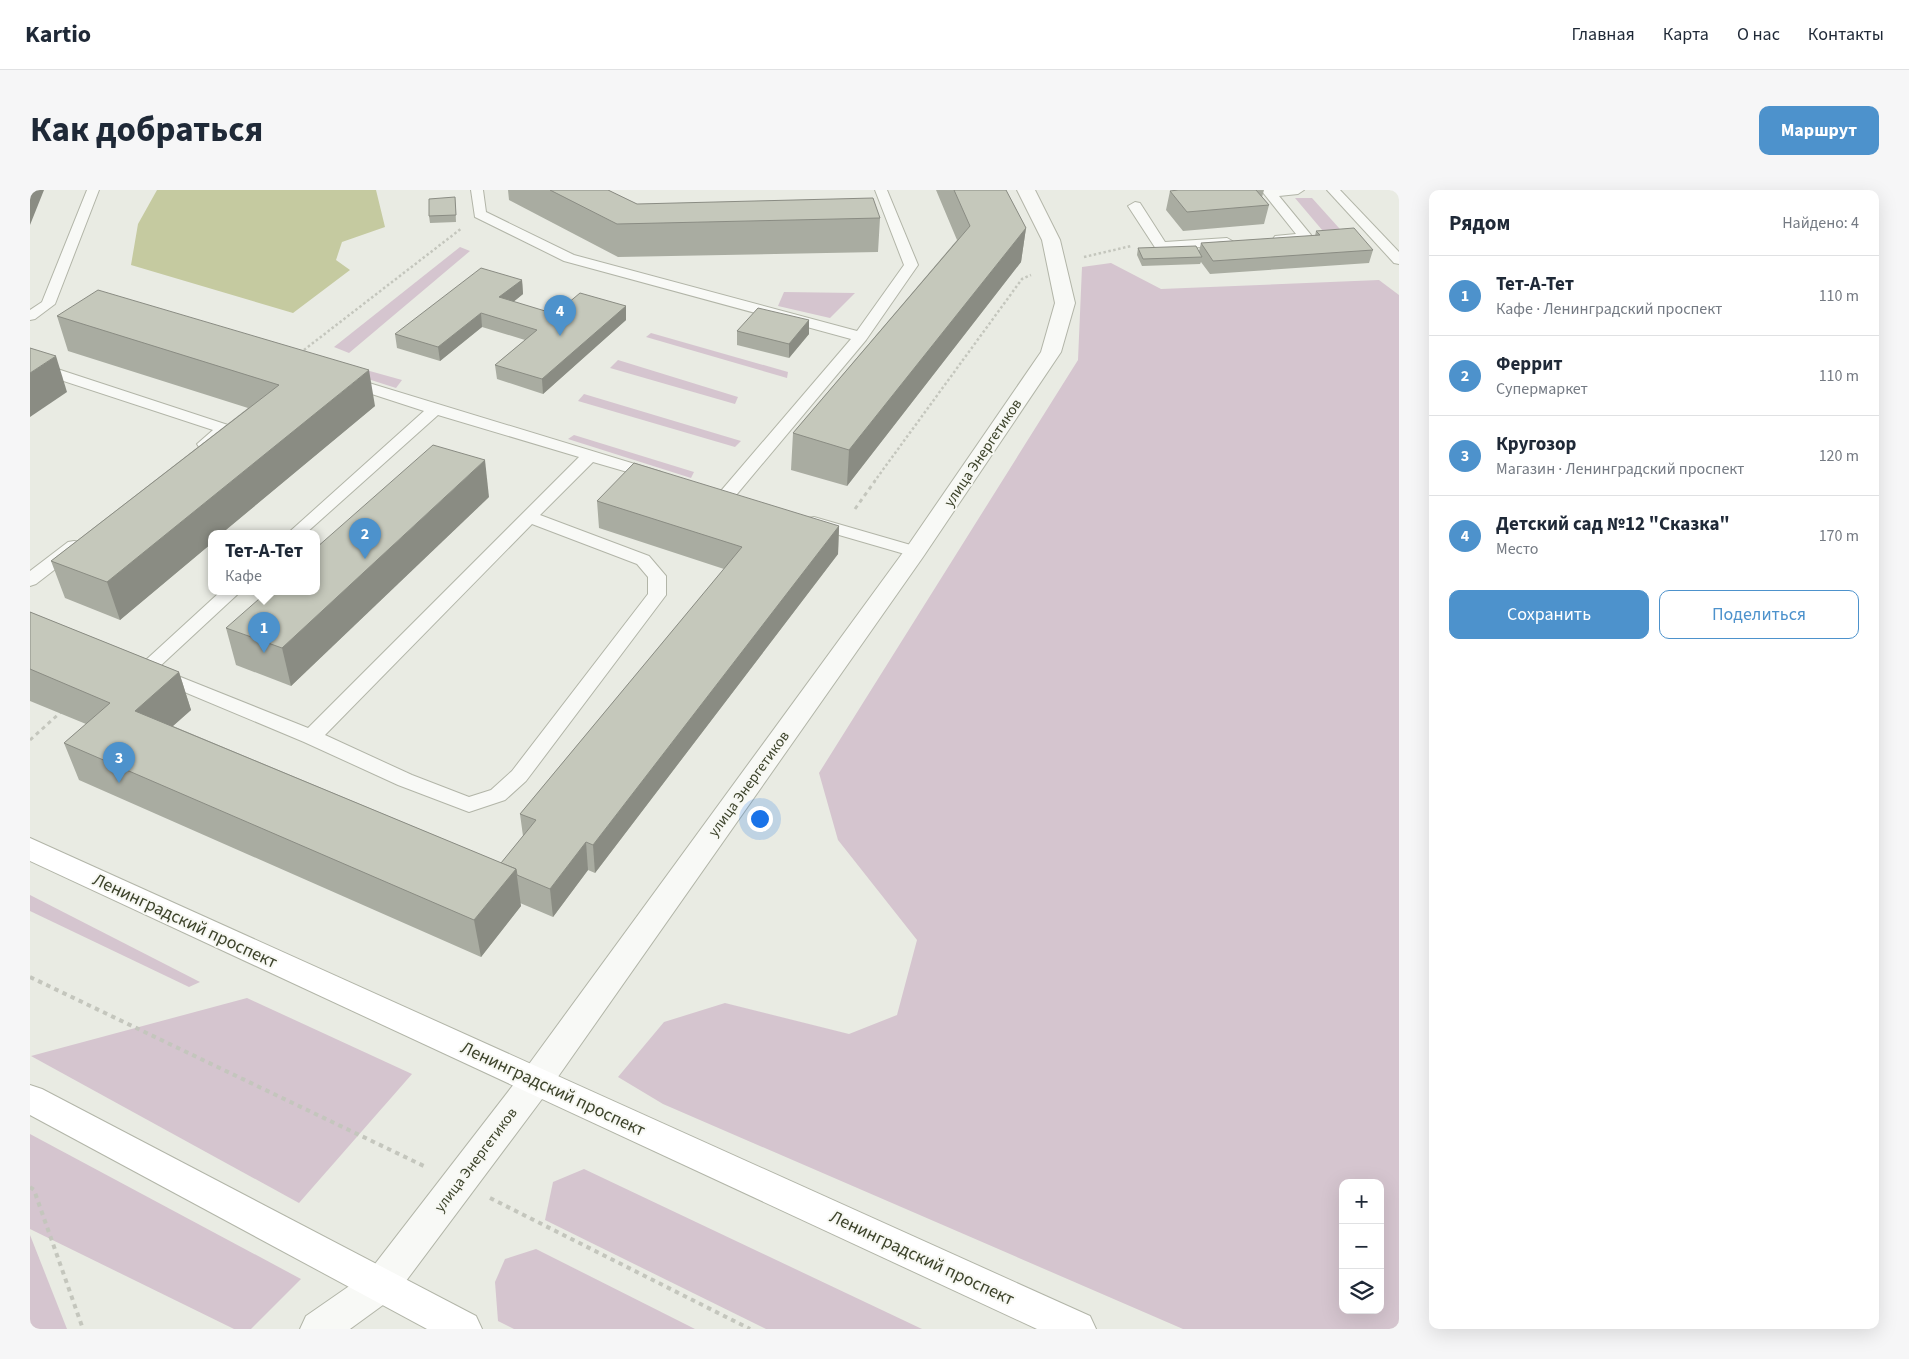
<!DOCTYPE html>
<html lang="ru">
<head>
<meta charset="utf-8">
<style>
  :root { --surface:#fff; --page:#f6f6f7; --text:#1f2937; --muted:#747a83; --line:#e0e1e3; --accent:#4d92cc }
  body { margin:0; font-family:"Source Sans 3",sans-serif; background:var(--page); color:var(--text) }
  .controls { position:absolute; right:15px; bottom:15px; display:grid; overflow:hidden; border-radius:10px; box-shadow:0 5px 20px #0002 }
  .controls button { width:45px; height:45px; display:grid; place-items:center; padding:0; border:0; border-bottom:1px solid var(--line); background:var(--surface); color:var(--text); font:25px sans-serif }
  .you { position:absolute; left:729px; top:628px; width:18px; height:18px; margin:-12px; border:4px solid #fff; border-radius:50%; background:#1a73e8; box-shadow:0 0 0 8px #1a73e833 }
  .badge { display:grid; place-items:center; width:32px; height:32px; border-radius:50%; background:var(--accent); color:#fff; font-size:16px; font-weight:700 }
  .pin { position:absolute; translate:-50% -41px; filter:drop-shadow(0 1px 2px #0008) }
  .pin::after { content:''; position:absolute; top:26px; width:18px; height:15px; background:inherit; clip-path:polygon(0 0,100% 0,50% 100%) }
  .popup { position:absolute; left:178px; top:340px; width:112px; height:65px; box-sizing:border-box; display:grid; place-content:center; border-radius:10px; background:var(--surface); filter:drop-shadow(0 1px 4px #0005); font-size:16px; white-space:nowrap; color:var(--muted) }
  .popup b { font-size:19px; color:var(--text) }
  .popup::after { content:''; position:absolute; left:50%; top:100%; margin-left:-10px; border:10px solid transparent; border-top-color:var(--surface) }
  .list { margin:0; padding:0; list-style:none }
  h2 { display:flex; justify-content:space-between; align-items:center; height:65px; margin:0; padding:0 20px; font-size:21px }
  h2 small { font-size:16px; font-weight:400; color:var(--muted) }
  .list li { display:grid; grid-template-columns:32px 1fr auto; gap:15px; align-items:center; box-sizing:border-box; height:80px; padding:0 20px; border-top:1px solid var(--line) }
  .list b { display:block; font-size:19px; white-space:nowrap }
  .list p { margin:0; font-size:16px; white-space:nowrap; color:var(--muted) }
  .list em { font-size:16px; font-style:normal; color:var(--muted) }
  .actions { display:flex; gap:10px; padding:15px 20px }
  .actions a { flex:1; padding:11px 0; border:1px solid var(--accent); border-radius:10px; text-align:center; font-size:18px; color:var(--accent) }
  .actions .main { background:var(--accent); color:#fff }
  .icon { flex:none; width:28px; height:28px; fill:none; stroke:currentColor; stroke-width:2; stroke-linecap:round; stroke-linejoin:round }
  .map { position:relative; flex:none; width:1369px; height:1139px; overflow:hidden; border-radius:10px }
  header { display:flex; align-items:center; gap:30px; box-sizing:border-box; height:70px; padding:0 25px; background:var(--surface); border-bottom:1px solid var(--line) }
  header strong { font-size:24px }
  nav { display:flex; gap:28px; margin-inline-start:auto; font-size:18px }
  .intro { display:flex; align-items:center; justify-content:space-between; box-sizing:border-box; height:120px; padding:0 30px }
  h1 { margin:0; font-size:35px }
  .button { padding:12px 22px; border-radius:10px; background:var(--accent); color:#fff; font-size:18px; font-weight:700 }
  main { display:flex; gap:30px; padding:0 30px }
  aside { flex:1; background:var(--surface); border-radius:10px; box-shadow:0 5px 20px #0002 }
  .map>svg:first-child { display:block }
  .green { fill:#d5c5cf; fill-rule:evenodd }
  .water { fill:#c5caa0 }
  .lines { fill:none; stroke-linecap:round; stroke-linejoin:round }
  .lane-casing { stroke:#b2b5a8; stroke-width:2 }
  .street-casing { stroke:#b2b5a8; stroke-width:2 }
  .secondary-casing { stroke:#b2b5a8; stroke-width:2 }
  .path-far2 { stroke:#c4c6bd; stroke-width:2.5; stroke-dasharray:2.5 2.5; stroke-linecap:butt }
  .path-far1 { stroke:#c4c6bd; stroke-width:3; stroke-dasharray:4 4; stroke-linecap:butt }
  .path { stroke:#c4c6bd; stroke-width:4; stroke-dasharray:4.5 4.5; stroke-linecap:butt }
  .lane { fill:#f8f9f6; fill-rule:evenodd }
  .street { fill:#f8f9f6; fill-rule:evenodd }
  .secondary { fill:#fff; fill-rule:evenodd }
  .wall { fill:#a9aca1 }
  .shaded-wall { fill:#8a8c83 }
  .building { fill:#c5c8bb; stroke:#8a8c83 }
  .labels { text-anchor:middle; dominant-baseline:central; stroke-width:4; stroke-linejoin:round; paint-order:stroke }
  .street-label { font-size:15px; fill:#3d432b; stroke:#f7f8f3 }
  .near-street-label { font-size:18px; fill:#3d432b; stroke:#f7f8f3 }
</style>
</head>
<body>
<header>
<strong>Kartio</strong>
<nav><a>Главная</a><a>Карта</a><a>О нас</a><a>Контакты</a></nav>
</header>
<div class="intro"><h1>Как добраться</h1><a class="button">Маршрут</a></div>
<main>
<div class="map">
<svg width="1369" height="1139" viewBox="0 0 1369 1139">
  <rect width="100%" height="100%" fill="#e9ebe3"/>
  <g class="green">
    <polygon points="1265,8 1282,8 1318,48 1298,47"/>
    <polygon points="430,57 440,61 319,163 304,157"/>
    <path d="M1081,73L1131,99L1349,90L1369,105V1139H1153L633,914L588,887L634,832L695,813L819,844L867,825L887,750L808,650L789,583L1048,170L1052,77ZM1313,993H1350V1120H1313Z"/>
    <polygon points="754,102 825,103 800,128 748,116"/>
    <polygon points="621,143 758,182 757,188 616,147"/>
    <polygon points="293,168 372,190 366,198 288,173"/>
    <polygon points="588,170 708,207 705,214 580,178"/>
    <polygon points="554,204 711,251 705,257 548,211"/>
    <polygon points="544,245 664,282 661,288 538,249"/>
    <polygon points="0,705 170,792 159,797 0,721"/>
    <polygon points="217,808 382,884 269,1013 1,866"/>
    <polygon points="0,944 271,1089 221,1139 204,1139 0,1039"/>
    <polygon points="554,979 892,1139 736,1139 515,1030 523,992"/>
    <polygon points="0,1045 37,1139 0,1139"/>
    <polygon points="506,1059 665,1139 484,1139 468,1131 465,1092 475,1069"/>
  </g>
  <polygon class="water" points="127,0 346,0 355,37 312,52 306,70 320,80 263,123 101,75 108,34"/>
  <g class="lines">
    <g class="lane-casing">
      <g id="lane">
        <polygon points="57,0 69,0 25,114 5,129 0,130 0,120 12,112"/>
        <polygon points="441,0 453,0 456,22 544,65 827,141 874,75 845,0 857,0 888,75 836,150 702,310 690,310 688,306 690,302 821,149 534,71 445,27"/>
        <polygon points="1231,0 1274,0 1268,4 1249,6 1281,45 1283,48 1281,51 1245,52 1243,49 1245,46 1266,44"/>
        <polygon points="1297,0 1310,0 1369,62 1369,74 1364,73"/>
        <polygon points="1105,12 1110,13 1135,52 1197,48 1204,52 1197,56 1126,59 1098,16"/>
        <polygon points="0,170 201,236 203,239 181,257 169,257 167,254 183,240 0,180"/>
        <path d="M316,186L631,282L633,285L631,288L625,290L563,272L510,325L619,366L636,386V405L496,591L475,610L439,622L368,595L274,552L121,488L119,484L108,483L106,479L190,402H210L128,478L278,538L549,267L408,225L275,344H257L394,221L311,194L308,191L311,188ZM502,334L607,374L618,387V404L482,581L461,600L439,607L382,585L295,545Z"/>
        <polygon points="784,327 891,358 894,362 891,366 885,367 778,336 775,332 778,328"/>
        <polygon points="44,351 50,352 53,356 50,360 6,394 0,396 0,381 38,352"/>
      </g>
    </g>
    <g class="street-casing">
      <polygon id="street" points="987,0 1005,0 1030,50 1045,113 1031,162 893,367 518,901 364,1107 320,1139 270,1139 276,1126 338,1083 494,881 877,357 1011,162 1025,113 1012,50"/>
    </g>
    <g class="secondary-casing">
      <g id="secondary">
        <polygon points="0,648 1060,1126 1066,1139 1007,1139 0,671"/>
        <polygon points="0,895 12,899 446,1126 452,1139 397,1139 0,925"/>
      </g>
    </g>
    <g class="path-far2">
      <polyline points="1054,67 1101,56"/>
      <polyline points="270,163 432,38"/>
      <polyline points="844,292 992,89 1001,85"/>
    </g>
    <g class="path-far1">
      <polyline points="825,319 845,291"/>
      <polyline points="0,550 32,521"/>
    </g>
    <g class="path">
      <polyline points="0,787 396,977"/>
      <polyline points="0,997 4,1000 53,1139"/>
      <polyline points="460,1008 720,1139"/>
    </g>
    <use href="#lane" class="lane"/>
    <use href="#street" class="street"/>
    <use href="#secondary" class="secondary"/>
  </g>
  <g class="wall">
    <polygon points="478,0 578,0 607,14 850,28 848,62 588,67 479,10"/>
    <polygon points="906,0 976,0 996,38 991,72 817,296 761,280 763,243 927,50"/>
    <polygon points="1148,0 1234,0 1232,7 1239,15 1234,34 1153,41 1136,20 1140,1"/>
    <polygon points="425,7 426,32 400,33 399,26"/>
    <polygon points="1286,41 1343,60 1339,73 1180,84 1171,72 1170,74 1112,76 1107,65 1108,58 1169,61 1171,53 1285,46"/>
    <polygon points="492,90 493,104 483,112 525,124 596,116 596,130 513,204 467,189 465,175 495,150 452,137 410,171 367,158 365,144"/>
    <polygon points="27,126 345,216 191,344 182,344 182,353 90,430 35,408 21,371 218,218 38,161"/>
    <polygon points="779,130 779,144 759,168 707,155 707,141"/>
    <polygon points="459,307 261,496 206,475 196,438"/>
    <polygon points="567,311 809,336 808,364 565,683 558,680 523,727 490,713 491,716 451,767 49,590 34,553 56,534 0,511 0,422 149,482 161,520 143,536 471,673 493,646 490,624 694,379 569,338"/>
  </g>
  <g class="shaded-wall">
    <polygon points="0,0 14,0 0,35"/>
    <polygon points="996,38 991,72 817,296 819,260"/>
    <polygon points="492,90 493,104 471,122 469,107"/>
    <polygon points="596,116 596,130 513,204 512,189"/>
    <polygon points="451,123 452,137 410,171 408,157"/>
    <polygon points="779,130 779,144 759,168 759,154"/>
    <polygon points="26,166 37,202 0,227 0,183"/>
    <polygon points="339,180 345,216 191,344 182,344 182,353 90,430 77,392"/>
    <polygon points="455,270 459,307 261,496 252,458"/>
    <polygon points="809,336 808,364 565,683 563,655"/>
    <polygon points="149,482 161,520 118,558 105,521"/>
    <polygon points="556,652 558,680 523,727 520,699"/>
    <polygon points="486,679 491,716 451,767 444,730"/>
  </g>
  <g class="building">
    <polygon points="520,0 578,0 607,14 843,8 850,28 587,34"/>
    <polygon points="924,0 976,0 996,38 819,260 763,243 940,36"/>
    <polygon points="1148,0 1226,0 1239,15 1157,22 1140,1"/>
    <polygon points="425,7 426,25 399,26 399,9"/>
    <polygon points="1324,38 1343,60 1183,71 1171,53 1290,45 1286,41"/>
    <polygon points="1166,56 1172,67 1113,69 1108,58"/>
    <polygon points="451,78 492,90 469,107 525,124 550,103 596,116 512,189 465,175 507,140 451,123 408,157 365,144"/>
    <polygon points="68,100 339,180 77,392 21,371 249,195 27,126"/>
    <polygon points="728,118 779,130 759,154 707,141"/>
    <polygon points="0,158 26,166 0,183"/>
    <polygon points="403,255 455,270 252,458 196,438 237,402 286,402 286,358"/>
    <polygon points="604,273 809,336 563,655 556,652 520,699 487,685 486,679 471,673 506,630 490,624 712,357 567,311"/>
    <polygon points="0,422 149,482 105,521 486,679 444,730 34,553 80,513 0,479"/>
  </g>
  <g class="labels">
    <g class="street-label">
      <text transform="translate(953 263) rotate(-56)">улица Энергетиков</text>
      <text transform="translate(719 594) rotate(-54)">улица Энергетиков</text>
      <text transform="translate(446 970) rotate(-53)">улица Энергетиков</text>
    </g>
    <g class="near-street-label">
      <text transform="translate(155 731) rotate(25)">Ленинградский проспект</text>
      <text transform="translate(523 899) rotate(25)">Ленинградский проспект</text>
      <text transform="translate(892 1068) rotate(25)">Ленинградский проспект</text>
    </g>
  </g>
</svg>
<div class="controls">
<button>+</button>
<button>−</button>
<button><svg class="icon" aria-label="layers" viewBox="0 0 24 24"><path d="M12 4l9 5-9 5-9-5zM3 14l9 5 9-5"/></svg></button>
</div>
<div class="you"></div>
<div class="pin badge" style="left:234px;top:463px">1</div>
<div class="popup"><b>Тет-А-Тет</b>Кафе</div>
<div class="pin badge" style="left:335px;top:369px">2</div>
<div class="pin badge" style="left:89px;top:593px">3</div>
<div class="pin badge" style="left:530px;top:146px">4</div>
</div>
<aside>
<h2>Рядом<small>Найдено: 4</small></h2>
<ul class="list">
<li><span class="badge">1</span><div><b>Тет-А-Тет</b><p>Кафе · Ленинградский проспект</p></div><em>110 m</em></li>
<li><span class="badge">2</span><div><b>Феррит</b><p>Супермаркет</p></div><em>110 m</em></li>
<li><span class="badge">3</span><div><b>Кругозор</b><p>Магазин · Ленинградский проспект</p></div><em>120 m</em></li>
<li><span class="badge">4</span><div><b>Детский сад №12 &quot;Сказка&quot;</b><p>Место</p></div><em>170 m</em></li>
</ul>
<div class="actions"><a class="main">Сохранить</a><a>Поделиться</a></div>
</aside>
</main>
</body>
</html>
